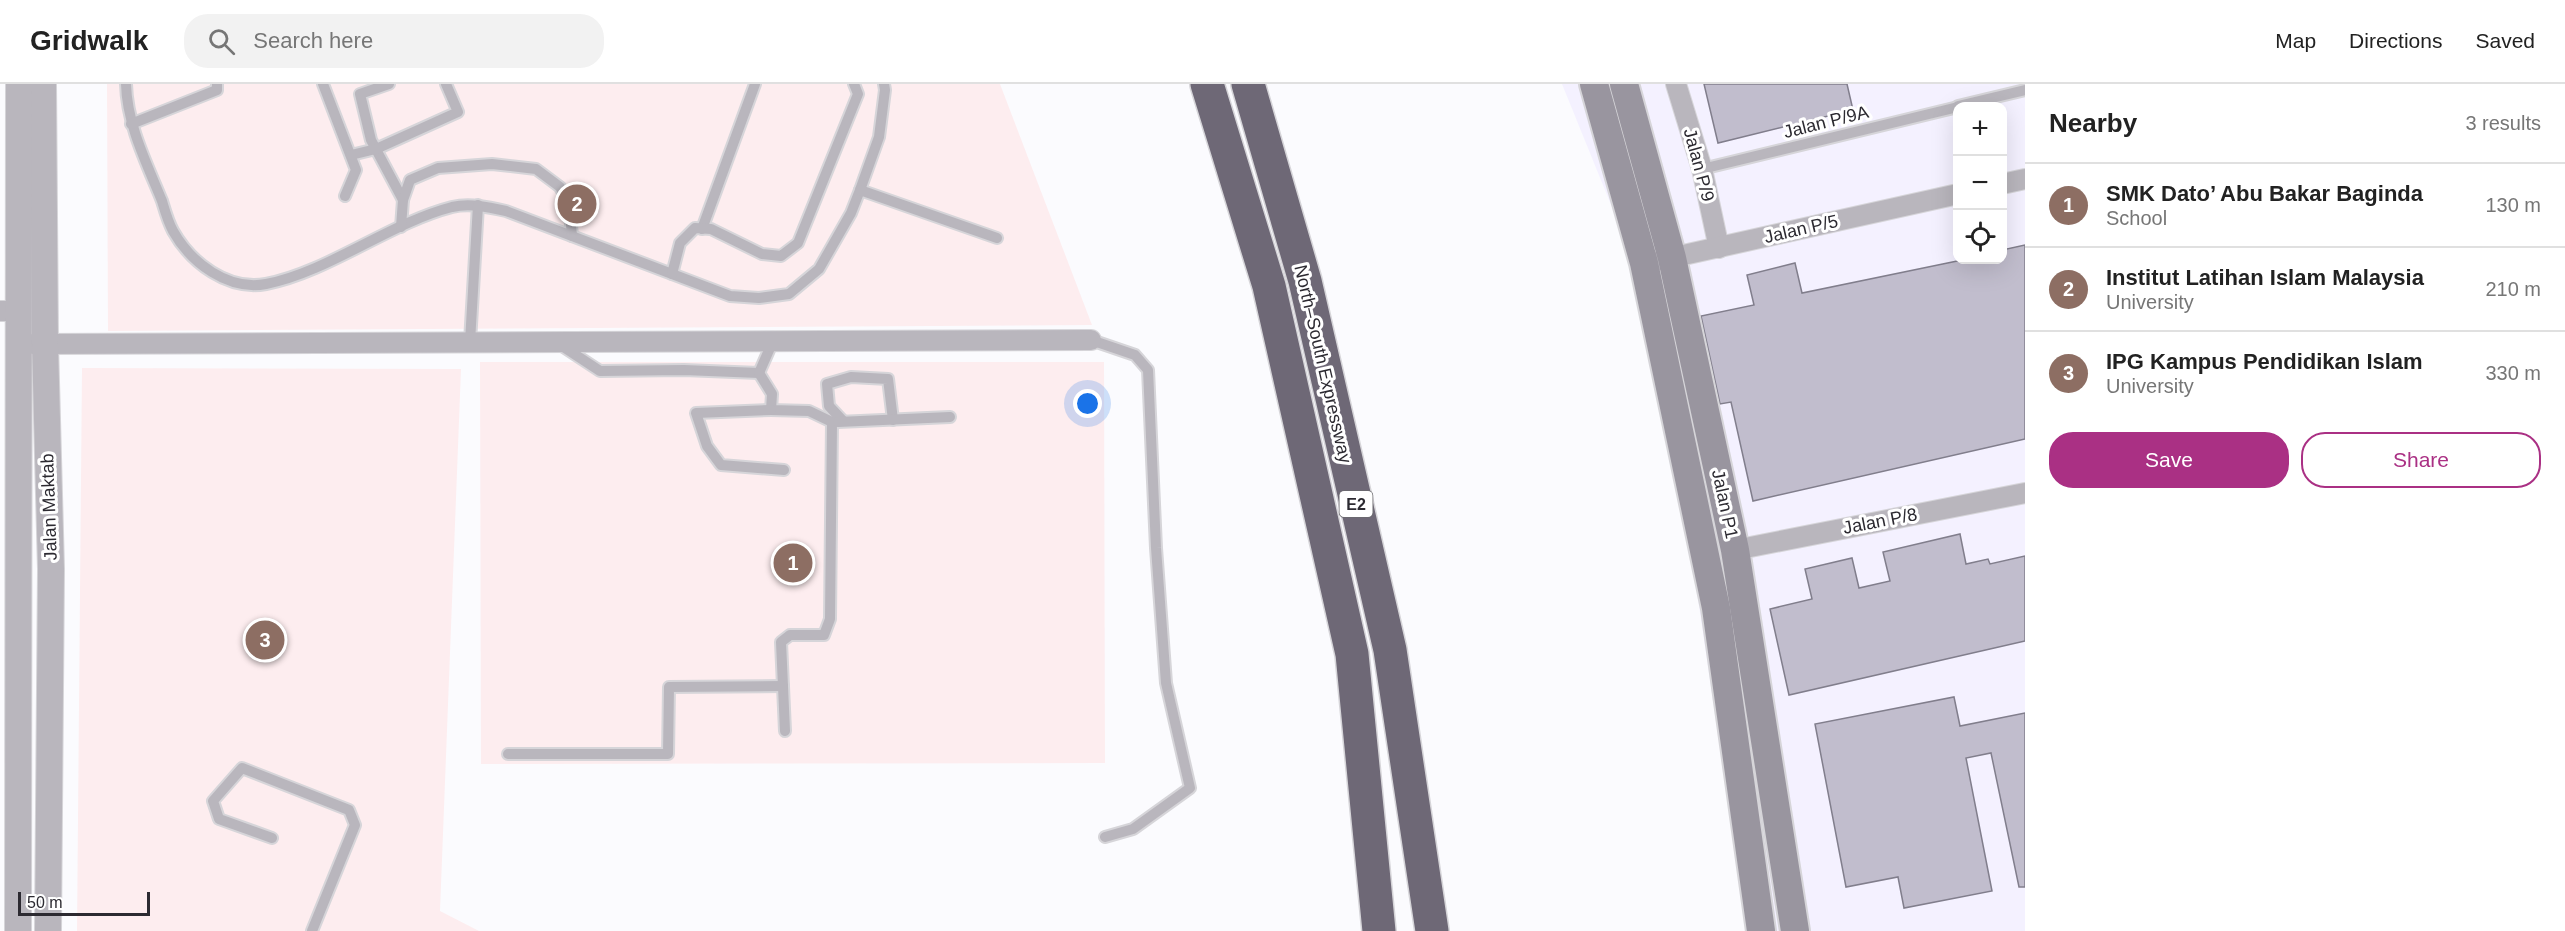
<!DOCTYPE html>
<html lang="en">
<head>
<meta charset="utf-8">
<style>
  :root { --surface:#fff; --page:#f2f2f2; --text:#222; --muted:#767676; --line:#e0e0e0; --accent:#aa3084 }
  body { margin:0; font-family:Arial,sans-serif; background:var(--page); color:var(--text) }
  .controls { position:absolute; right:18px; top:18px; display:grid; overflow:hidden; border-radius:12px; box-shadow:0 6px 24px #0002 }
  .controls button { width:54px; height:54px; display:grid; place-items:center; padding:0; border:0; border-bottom:2px solid var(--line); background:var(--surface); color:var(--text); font:30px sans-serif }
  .scale { position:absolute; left:18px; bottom:15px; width:132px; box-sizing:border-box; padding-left:6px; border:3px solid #2c2a31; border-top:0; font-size:16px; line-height:21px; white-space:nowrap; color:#2c2a31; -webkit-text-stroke:4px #fff; paint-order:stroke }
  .you { position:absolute; left:1088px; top:320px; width:21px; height:21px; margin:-15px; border:4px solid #fff; border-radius:50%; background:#1a73e8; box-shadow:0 0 0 9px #1a73e833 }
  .badge { display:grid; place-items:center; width:39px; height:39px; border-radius:50%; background:var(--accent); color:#fff; font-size:20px; font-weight:700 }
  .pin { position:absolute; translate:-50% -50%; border:3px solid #fff; box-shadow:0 2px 6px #0006 }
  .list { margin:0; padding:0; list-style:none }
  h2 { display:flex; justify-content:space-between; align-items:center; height:78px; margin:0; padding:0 24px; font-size:26px }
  h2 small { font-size:20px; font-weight:400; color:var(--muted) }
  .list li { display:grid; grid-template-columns:39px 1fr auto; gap:18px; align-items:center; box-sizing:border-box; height:84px; padding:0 24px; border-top:2px solid var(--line) }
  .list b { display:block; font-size:22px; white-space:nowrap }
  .list p { margin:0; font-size:20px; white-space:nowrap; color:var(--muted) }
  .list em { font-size:20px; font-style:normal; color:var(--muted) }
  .actions { display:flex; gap:12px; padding:18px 24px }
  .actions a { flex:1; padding:14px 0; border:2px solid var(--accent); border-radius:24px; text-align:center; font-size:21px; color:var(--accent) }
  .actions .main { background:var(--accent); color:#fff }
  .icon { flex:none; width:33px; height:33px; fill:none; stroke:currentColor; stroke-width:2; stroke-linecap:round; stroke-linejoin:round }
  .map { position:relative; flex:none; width:2025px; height:847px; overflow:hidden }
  header { display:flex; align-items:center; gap:36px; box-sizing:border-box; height:84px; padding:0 30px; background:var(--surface); border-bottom:2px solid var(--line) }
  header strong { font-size:28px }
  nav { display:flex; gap:33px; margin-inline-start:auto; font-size:21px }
  .search { width:420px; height:54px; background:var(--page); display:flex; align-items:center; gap:15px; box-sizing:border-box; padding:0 21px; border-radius:24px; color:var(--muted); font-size:22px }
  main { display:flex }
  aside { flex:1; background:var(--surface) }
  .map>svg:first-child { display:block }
  .built { fill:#f4f1ff; fill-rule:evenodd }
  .education { fill:#fdedef }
  .building { fill:#c1bdcd; stroke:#817e8c; stroke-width:1.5 }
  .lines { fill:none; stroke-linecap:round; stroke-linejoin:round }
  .service-casing { stroke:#d6d5d9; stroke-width:14 }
  .minor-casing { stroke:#d6d5d9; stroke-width:22 }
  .tertiary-casing { stroke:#d6d5d9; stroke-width:28 }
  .secondary-casing { stroke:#d6d5d9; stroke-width:32 }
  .motorway-casing { stroke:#d6d5d9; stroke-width:36 }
  .service { stroke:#b9b6bd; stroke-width:10 }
  .minor { stroke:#b9b6bd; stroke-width:20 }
  .tertiary { stroke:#b9b6bd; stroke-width:26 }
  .secondary { stroke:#99959f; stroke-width:28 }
  .motorway { stroke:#6e6876; stroke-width:33 }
  .labels { text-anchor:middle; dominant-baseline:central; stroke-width:6; stroke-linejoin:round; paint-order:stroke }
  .shield { fill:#fff; stroke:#6b6a6f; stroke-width:1.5 }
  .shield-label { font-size:16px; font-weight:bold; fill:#2c2a31 }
  .street-label { font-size:18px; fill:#2c2a31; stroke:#fff }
</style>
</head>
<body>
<header>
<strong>Gridwalk</strong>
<div class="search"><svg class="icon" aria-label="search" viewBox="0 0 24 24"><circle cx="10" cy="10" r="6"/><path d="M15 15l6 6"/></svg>Search here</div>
<nav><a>Map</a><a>Directions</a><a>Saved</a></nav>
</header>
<main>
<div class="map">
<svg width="2025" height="847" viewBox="0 0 2025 847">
  <rect width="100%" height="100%" fill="#fbfbfe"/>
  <path class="built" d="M1562,0H2025V847H1747L1694,488L1622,148ZM1958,22H2002V176H1958Z"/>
  <g class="education">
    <polygon points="107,0 1000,0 1092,241 108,247"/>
    <polygon points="480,278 1104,278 1105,679 481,680"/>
    <polygon points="82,284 461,285 440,827 479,847 77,847"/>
  </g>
  <g class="building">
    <polygon points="1704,0 1847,0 1853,26 1718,59"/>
    <polygon points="2025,161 2025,355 1753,417 1731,318 1720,320 1701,232 1754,221 1747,191 1795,179 1802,209 1962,176 2002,176 2002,166"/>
    <polygon points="1960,450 1966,480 1988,475 1990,480 2025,472 2025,557 1789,611 1770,525 1812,515 1805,485 1852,474 1859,504 1890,497 1883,468"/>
    <polygon points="1954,613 1960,642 2025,629 2025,803 2019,803 1991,669 1966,674 1992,807 1904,824 1898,793 1846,803 1815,640"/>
  </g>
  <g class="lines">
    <g class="service-casing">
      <g id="service">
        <path d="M126,0C127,41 147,80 162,117C165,127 168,138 173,147C191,179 228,207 266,200C328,188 390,139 452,123C470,119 488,123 506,127L730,212L759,214L789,210L819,185L851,129L860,106L879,53L885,6L884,0"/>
        <polyline points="323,0 356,86 345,112"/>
        <polyline points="389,0 360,10 371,56 403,116"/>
        <polyline points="1958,22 2025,6"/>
        <polyline points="131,40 217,6 217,0"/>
        <polyline points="351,71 376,65 458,28 446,0"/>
        <polyline points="1702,85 1958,23"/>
        <polyline points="860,106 997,154"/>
        <polyline points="401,143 403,116 410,96 438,84 492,80 536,85 560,103 569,119 572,152"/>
        <polyline points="702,145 755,0"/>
        <polyline points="672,190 680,159 695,144 711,145 762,170 781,172 798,159 858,10 854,0"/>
        <polyline points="1091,256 1135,271 1148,286 1156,464 1166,599 1190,704 1133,745 1105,753"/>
        <polyline points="470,258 478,121"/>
        <polyline points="559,260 600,287 684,286 759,289 773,257"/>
        <polyline points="759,289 772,310 771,326 809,327 832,338 830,535 824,551 790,551 781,558 785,647"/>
        <polyline points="771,326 696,329 707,362 721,381 784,386"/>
        <polyline points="843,337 829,322 827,300 851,293 888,295 893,336"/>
        <polyline points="838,338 950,333"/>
        <polyline points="508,670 668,670 669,603 783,602"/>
        <polyline points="272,754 219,735 213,717 242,684 349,726 355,741 312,847"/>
      </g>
    </g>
    <g class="minor-casing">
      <g id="minor">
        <polyline points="1676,0 1702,85 1719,164"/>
        <polyline points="2002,100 2025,95"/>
        <polyline points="1661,176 1958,110"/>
        <polyline points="0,227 18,227"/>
        <polyline points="33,260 1091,256"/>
        <polyline points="1735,466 2025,409"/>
      </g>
    </g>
    <g class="tertiary-casing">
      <g id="tertiary">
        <polyline points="43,0 45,260 51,485 48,847"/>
        <polyline points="18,847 19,0"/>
      </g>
    </g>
    <g class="secondary-casing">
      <g id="secondary">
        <polyline points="1594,0 1644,179 1716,524 1761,847"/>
        <polyline points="1624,0 1672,174 1735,466 1795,847"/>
      </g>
    </g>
    <g class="motorway-casing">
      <g id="motorway">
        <polyline points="1207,0 1269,202 1352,570 1379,847"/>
        <polyline points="1248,0 1305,197 1390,566 1432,847"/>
      </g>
    </g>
    <use href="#service" class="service"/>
    <use href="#minor" class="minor"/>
    <use href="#tertiary" class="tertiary"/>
    <use href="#secondary" class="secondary"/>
    <use href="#motorway" class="motorway"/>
  </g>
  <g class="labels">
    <rect class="shield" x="1339.5" y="407" width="33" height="26" rx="4.5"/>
    <g class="shield-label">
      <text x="1356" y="420">E2</text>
    </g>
    <g class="street-label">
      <text transform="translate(1826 38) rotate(-14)">Jalan P/9A</text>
      <text transform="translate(1699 81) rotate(75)">Jalan P/9</text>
      <text transform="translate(1801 145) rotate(-13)">Jalan P/5</text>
      <text transform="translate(1323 280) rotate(77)">North–South Expressway</text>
      <text transform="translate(1725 420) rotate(78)">Jalan P1</text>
      <text transform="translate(49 423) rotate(-92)">Jalan Maktab</text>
      <text transform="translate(1880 437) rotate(-11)">Jalan P/8</text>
    </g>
  </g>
</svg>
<div class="controls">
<button>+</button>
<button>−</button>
<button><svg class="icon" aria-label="locate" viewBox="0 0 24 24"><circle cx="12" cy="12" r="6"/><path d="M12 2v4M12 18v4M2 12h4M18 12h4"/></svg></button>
</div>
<div class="scale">50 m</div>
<div class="you"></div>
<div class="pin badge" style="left:793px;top:479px;background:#8d6e63">1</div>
<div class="pin badge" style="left:577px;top:120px;background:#8d6e63">2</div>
<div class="pin badge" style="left:265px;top:556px;background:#8d6e63">3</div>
</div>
<aside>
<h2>Nearby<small>3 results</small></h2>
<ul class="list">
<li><span class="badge" style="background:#8d6e63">1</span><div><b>SMK Dato’ Abu Bakar Baginda</b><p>School</p></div><em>130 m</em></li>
<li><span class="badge" style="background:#8d6e63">2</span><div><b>Institut Latihan Islam Malaysia</b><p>University</p></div><em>210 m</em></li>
<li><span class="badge" style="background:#8d6e63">3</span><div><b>IPG Kampus Pendidikan Islam</b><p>University</p></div><em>330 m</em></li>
</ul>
<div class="actions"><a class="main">Save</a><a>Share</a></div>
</aside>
</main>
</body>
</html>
